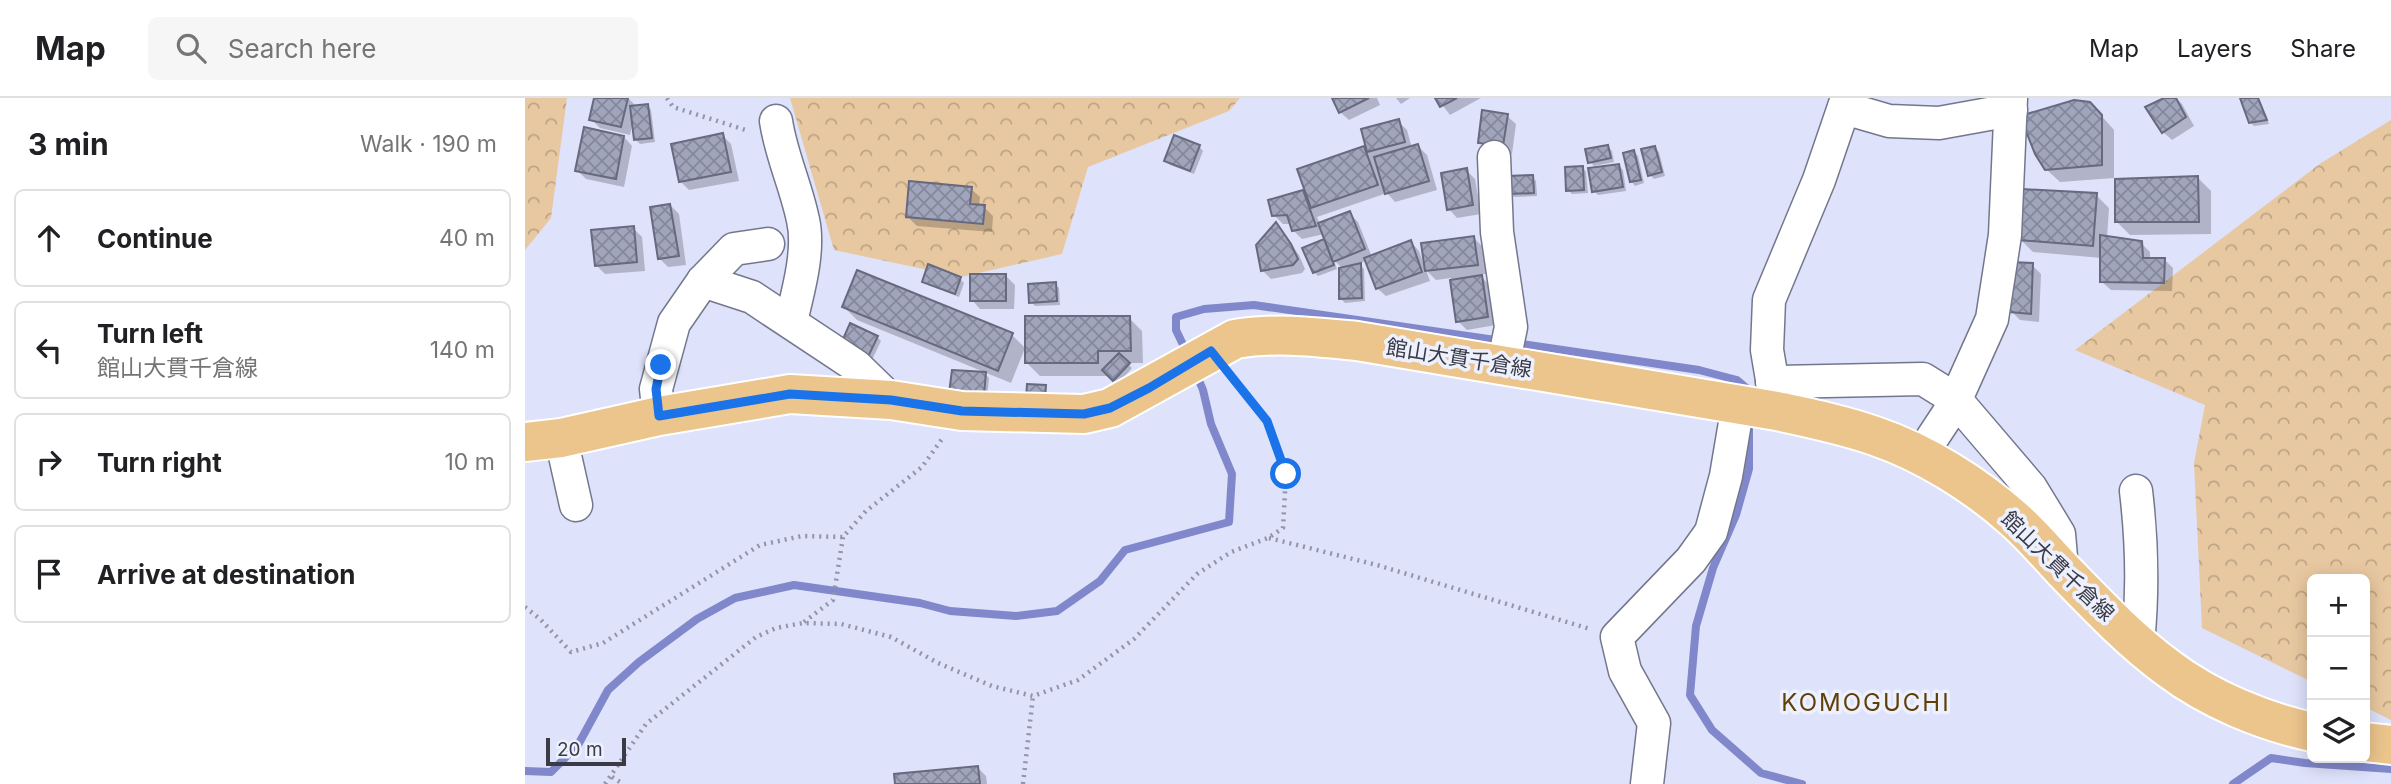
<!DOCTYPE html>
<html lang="en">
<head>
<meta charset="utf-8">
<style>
  :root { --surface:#fff; --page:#f6f6f6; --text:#202124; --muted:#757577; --line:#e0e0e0 }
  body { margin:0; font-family:Inter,"Noto Sans JP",sans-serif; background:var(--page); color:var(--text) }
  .controls { position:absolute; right:21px; bottom:21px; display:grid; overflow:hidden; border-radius:10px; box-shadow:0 4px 18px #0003 }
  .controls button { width:63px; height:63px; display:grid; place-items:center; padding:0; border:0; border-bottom:2px solid var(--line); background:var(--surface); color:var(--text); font:35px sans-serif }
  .scale { position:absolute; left:21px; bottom:18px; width:80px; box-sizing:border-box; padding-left:7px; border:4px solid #3a3b45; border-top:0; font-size:19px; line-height:24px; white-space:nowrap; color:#3a3b45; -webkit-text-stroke:5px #edf0fe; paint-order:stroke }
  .stop { position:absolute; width:21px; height:21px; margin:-16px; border:5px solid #1a73e8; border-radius:50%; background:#fff }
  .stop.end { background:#1a73e8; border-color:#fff; box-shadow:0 2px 7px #0008 }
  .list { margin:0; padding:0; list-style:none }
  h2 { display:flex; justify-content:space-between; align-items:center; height:91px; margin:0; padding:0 28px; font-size:30px }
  h2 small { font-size:23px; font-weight:400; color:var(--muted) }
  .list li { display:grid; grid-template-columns:46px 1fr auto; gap:21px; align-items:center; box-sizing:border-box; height:98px; margin:0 14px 14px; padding:0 14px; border:2px solid var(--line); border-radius:10px }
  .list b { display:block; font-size:26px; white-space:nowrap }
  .list p { margin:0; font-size:23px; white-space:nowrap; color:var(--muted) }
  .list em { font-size:23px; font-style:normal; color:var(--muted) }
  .icon { flex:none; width:38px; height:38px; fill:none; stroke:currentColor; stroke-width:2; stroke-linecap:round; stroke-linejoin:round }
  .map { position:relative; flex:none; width:1866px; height:686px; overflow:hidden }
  header { display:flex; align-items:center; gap:42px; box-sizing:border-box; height:98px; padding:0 35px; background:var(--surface); border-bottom:2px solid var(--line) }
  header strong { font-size:33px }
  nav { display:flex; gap:38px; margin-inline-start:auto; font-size:24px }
  .search { width:490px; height:63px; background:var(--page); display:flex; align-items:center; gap:18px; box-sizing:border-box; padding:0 24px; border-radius:10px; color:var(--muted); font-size:26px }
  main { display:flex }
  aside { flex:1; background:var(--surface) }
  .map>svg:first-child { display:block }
  .forest { fill:url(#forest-crowns) }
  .shadow { fill:#0003 }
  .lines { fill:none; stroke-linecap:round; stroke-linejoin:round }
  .stream { stroke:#8088cb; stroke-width:8 }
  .building { fill:url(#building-cross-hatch); stroke:#66697f; stroke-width:2 }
  .minor-casing { stroke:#73778d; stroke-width:35 }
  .major-casing { stroke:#fff; stroke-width:42 }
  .path { stroke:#9295a6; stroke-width:4.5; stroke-dasharray:2 5; stroke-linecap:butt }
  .minor { stroke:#fff; stroke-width:32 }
  .major { stroke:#ecc58d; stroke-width:38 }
  .route { stroke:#1a73e8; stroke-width:9 }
  .labels { text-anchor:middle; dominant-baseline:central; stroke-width:7; stroke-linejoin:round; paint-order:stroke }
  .street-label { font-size:21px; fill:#3a3b45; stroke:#edf0fe }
  .quarter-label { font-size:24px; letter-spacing:2px; fill:#613f08; stroke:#edf0fe }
</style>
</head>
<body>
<header>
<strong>Map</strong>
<div class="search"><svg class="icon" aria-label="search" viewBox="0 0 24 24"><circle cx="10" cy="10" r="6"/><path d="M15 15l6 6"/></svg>Search here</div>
<nav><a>Map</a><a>Layers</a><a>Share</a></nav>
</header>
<main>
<aside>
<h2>3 min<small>Walk · 190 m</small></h2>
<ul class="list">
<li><svg class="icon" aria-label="ahead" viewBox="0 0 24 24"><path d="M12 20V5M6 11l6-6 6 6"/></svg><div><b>Continue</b></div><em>40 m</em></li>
<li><svg class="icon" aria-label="left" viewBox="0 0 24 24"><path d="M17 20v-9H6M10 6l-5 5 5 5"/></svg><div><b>Turn left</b><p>館山大貫千倉線</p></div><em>140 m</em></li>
<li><svg class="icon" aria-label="right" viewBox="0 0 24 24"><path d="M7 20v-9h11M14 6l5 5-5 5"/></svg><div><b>Turn right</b></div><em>10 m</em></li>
<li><svg class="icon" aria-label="arrive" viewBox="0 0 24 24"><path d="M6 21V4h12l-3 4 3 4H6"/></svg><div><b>Arrive at destination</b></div></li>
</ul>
</aside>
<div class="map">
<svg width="1866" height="686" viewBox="0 0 1866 686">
  <defs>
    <pattern id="forest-crowns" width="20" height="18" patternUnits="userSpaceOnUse" patternTransform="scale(1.75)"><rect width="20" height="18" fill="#e8c8a1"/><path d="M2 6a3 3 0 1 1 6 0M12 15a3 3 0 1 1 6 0" fill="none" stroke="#bda485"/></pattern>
    <pattern id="building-cross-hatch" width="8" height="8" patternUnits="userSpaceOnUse" patternTransform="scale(1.75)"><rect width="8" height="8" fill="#a1a5bc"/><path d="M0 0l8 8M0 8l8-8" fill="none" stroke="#84889b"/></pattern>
  </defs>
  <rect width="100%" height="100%" fill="#dee2fa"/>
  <g class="forest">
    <polygon points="0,0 42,0 26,120 0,152"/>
    <polygon points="265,0 715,0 704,13 563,69 537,156 436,179 309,152"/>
    <polygon points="1866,22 1866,622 1840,609 1840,481 1787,481 1787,584 1677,530 1669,365 1680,307 1550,252 1796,65"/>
  </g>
  <g class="shadow">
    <polygon points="71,0 103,0 112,9 122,7 126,12 130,44 115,46 111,42 108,23 105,37 75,30 66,21"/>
    <polygon points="809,0 852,0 855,7 824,22 815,14"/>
    <polygon points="871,0 885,0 876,6"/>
    <polygon points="912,0 956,0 925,17"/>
    <polygon points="1643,0 1651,0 1657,6 1669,28 1647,42 1638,34"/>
    <polygon points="1717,0 1734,0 1744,26 1729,28 1725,24"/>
    <polygon points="1565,5 1589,32 1589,80 1535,84 1521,71"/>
    <polygon points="982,18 991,26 987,56 964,53 955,44"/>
    <polygon points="873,23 882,32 887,50 893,48 902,57 912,92 870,104 862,95 792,119 795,126 824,115 833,124 847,159 886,144 894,153 899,167 949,140 958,149 961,176 954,176 965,188 971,227 942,232 933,223 926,180 911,182 901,172 905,183 861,198 852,190 842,162 834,166 839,171 840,203 820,205 816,201 818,171 808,161 812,171 793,178 789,174 798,143 804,149 799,136 777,141 768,132 766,126 758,126 749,117 778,94 785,101 774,72 842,49"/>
    <polygon points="197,37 206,46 214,83 164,92 155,83"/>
    <polygon points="99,39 107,48 99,89 61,81 52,72"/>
    <polygon points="674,48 678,53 669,76 645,67 641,63"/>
    <polygon points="1083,49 1087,53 1089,64 1069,68 1065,64"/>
    <polygon points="1130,50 1134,54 1140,78 1129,81 1125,77"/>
    <polygon points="1109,54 1113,58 1119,85 1110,88 1106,83"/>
    <polygon points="1094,68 1098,72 1101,93 1073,97 1069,93"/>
    <polygon points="1057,69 1061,74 1063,95 1047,96 1043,92"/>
    <polygon points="941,72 950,81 956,116 932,120 924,111"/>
    <polygon points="1007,79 1011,83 1012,98 989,99 985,95"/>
    <polygon points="1673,80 1686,93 1686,136 1605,137 1592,124"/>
    <polygon points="446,91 455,99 454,108 459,109 468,118 467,134 392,128 383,119"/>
    <polygon points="1571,97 1584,110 1582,140 1616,145 1625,154 1625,162 1639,161 1648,170 1647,193 1586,192 1577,184 1577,160 1508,154 1495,141"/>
    <polygon points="145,107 154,116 161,167 143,169 134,160"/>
    <polygon points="751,126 774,157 780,171 777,175 746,181 737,172"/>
    <polygon points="108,130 117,139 120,173 80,176 71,167"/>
    <polygon points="1507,167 1516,176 1514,224 1495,222 1486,213"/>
    <polygon points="333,174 487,237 500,250 486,285 332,222 319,209"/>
    <polygon points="481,178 490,187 489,211 455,211 447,202"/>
    <polygon points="435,181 439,185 434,199 403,187 399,183"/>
    <polygon points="530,186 534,190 535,207 510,208 506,204"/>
    <polygon points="604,220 617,233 618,265 602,265 607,270 593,286 585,278 515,278 502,265"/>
    <polygon points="352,239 356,243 346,264 321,252"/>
    <polygon points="460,276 464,280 462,301 430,298"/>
    <polygon points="453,670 461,678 462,686 371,686"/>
  </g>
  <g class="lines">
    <g class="stream">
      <polyline points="990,245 1174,272 1212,282 1225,293"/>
      <polyline points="662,255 651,232 651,219 679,211 729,207 977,243"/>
      <polyline points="1224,328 1224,371 1211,417 1188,470 1171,528 1165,597 1187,632 1236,675 1277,686"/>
      <polyline points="0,673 26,674 53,647 83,592 114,564 172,521 210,500 269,487 395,505 425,513 491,518 532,513 575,483 600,452 704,424 707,376 686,326 678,292 670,273"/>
      <polyline points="1708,686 1746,660 1780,665 1866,671"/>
    </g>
  </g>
  <g class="building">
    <polygon points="69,0 103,0 96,29 64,22"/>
    <polygon points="807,0 844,0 814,15"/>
    <polygon points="910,0 932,0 915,9"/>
    <polygon points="1639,0 1651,0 1661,19 1637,35 1620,9"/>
    <polygon points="1715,0 1733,0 1742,22 1724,25"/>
    <polygon points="1549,2 1565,4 1577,17 1577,67 1520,72 1510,56 1495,18"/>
    <polygon points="123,6 127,40 109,42 105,8"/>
    <polygon points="957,12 983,16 978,48 953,45"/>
    <polygon points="874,21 880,44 842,54 836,31"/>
    <polygon points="59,29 99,38 91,81 50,73"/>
    <polygon points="198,35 206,74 154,84 146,46"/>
    <polygon points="649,37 675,47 665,73 639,63"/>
    <polygon points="893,46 904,83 860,96 849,59"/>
    <polygon points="1083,47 1086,60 1063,65 1060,51"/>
    <polygon points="839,48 853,87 786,110 772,71"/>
    <polygon points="1130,48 1137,74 1123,78 1116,51"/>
    <polygon points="1109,52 1116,82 1105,84 1098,55"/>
    <polygon points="1094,66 1098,89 1067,94 1063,70"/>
    <polygon points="1058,68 1059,92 1041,93 1040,69"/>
    <polygon points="942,70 948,107 922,112 916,75"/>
    <polygon points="1008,77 1009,95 983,96 983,78"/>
    <polygon points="1673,78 1674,124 1590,124 1590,81"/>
    <polygon points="384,83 447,89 445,106 460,107 458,126 381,119"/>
    <polygon points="1497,91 1572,95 1568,148 1493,142"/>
    <polygon points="778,92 791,128 767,133 762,117 747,118 743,102"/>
    <polygon points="145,106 154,158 133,161 125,109"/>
    <polygon points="825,113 840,151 808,164 793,125"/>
    <polygon points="751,124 766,146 773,161 768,167 736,173 731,147"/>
    <polygon points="109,128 112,164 70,168 66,132"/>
    <polygon points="1575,137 1617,143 1618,160 1640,160 1639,185 1575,184"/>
    <polygon points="949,138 953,167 900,173 896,145"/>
    <polygon points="799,141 809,167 788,175 777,150"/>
    <polygon points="886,142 897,174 851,191 839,160"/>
    <polygon points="1485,164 1508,165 1506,216 1485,214"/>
    <polygon points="836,165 837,200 814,201 814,170"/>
    <polygon points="403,166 436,179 430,196 397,184"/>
    <polygon points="332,172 488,235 473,273 317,209"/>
    <rect x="445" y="176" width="36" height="27"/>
    <polygon points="957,177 963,219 931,224 925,182"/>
    <polygon points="531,184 532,203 504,205 503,186"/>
    <polygon points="500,218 605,218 606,253 573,253 573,265 500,265"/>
    <polygon points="325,225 353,238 342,261 315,248"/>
    <polygon points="594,255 605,265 588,283 577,272"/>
    <polygon points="427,272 461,274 459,298 424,295"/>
    <polygon points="502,286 521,287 520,302 501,301"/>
    <polygon points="453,668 455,686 370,686 369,676"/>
  </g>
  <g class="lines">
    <g class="minor-casing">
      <g id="minor">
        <polyline points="1319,10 1364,23 1414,25 1486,12"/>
        <path d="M251,23C256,57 271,88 278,122C285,152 273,194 266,223"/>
        <polyline points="969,59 972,134 986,229 978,268"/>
        <polyline points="178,183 227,199 331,268 366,302"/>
        <polyline points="1247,284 1398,281 1430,301 1506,390 1534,436 1537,471"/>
        <polyline points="1251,305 1242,252 1244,202 1294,82 1322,0"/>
        <polyline points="134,318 131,291 149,225 178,183 209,151 243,146"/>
        <polyline points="36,340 51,407"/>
        <polyline points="1396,357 1427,310 1467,221 1480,137 1486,0"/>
        <path d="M1611,393C1617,443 1618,495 1613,545"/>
        <polyline points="1122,686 1129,625 1100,573 1092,539 1166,462 1186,434 1201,378 1213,307"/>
      </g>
    </g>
    <g class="major-casing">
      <g id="major">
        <path d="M0,344L36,340L134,318L265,296L366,302L437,313L559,316L585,310L710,241C751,234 791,239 832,243L1252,313C1285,320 1319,327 1350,338C1400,355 1451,387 1490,422C1508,438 1522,455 1538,472C1571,506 1605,542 1643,570C1684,601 1737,623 1787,634"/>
        <polyline points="1840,644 1866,647"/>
      </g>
    </g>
    <g class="path">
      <polyline points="142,0 148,9 224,33"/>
      <polyline points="744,440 852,467 1065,531"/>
      <polyline points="0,509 15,521 46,554 78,545 235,447 277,438 318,439 341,413 397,369 417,341"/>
      <polyline points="279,524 308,502 318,439"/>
      <polyline points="87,679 98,686"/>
      <polyline points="80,686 121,626 231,539 251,530 278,525 316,526 366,539 413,565 467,588 508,598 553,582 609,541 672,476 706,454 743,440 758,430 761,376 742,323 707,279"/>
      <polyline points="498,686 508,598"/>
    </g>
    <use href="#minor" class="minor"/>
    <use href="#major" class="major"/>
  </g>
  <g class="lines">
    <polyline class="route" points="136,267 131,291 134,318 265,296 366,302 437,313 559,316 585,310 624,290 686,253 742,323 761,376"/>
  </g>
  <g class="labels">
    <g class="street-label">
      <text transform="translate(934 260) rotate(9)">館山大貫千倉線</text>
      <text transform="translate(1533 468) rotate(44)">館山大貫千倉線</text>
    </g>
    <g class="quarter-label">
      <text x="1341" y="604">KOMOGUCHI</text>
    </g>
  </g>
</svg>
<div class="controls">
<button>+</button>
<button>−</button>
<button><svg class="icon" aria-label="layers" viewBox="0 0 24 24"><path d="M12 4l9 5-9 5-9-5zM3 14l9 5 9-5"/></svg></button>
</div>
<div class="scale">20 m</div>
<div class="stop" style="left:761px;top:376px"></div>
<div class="stop end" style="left:136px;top:267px"></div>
</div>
</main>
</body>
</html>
